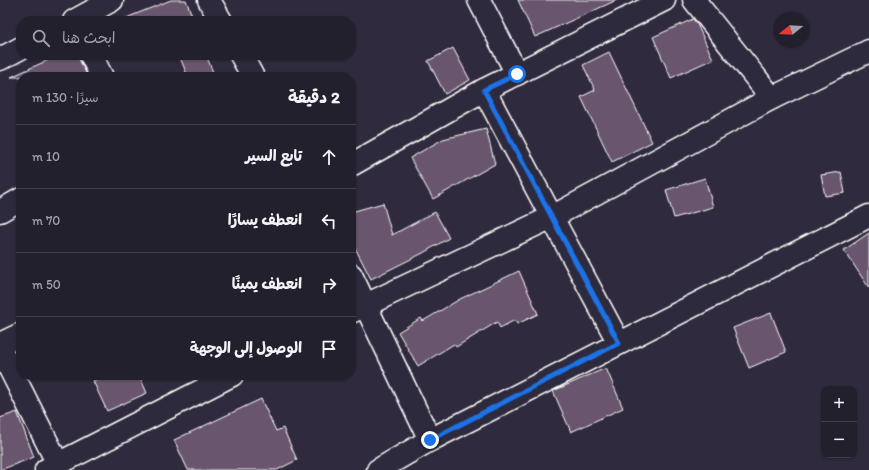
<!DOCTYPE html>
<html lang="ar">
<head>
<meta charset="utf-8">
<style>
  :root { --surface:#23202e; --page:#2f2d3a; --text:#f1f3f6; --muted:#a3a3aa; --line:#403e4a }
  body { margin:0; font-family:Itim,"Playpen Sans Arabic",sans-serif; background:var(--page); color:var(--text); direction:rtl }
  .controls { position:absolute; right:12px; bottom:12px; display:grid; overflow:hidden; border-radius:8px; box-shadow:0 1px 3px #0004 }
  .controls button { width:36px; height:36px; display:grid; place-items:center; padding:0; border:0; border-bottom:1px solid var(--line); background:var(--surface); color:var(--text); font:20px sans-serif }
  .compass { position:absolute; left:773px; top:12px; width:36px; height:36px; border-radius:50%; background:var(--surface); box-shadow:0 1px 3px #0004; rotate:252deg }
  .stop { position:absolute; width:12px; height:12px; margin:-9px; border:3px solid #1a73e8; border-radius:50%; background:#fff }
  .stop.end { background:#1a73e8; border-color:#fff; box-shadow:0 1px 4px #0008 }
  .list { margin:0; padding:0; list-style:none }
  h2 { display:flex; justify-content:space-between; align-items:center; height:52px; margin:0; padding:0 16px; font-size:17px }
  h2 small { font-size:13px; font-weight:400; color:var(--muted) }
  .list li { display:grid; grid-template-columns:26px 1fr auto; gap:12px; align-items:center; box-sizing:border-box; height:64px; padding:0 16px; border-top:1px solid var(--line) }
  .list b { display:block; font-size:15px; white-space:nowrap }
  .list em { font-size:13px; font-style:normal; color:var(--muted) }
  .icon { flex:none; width:22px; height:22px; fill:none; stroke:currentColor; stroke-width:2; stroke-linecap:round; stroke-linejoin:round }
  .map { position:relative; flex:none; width:869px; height:470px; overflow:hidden; direction:ltr }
  .search { position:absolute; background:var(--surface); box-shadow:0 1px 3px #0004; left:16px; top:16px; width:340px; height:44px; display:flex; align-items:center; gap:10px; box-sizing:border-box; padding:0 14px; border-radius:16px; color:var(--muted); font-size:15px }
  .panel { position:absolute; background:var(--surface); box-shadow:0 1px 3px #0004; left:16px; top:72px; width:340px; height:308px; border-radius:16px; direction:rtl }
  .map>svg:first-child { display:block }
  .building { fill:#69566e; stroke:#fff }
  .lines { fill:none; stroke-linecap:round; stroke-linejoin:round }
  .street-casing { stroke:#fff; stroke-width:25 }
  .secondary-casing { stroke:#fff; stroke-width:25 }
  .street { stroke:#2f2a3d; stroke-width:22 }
  .secondary { stroke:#2f2a3d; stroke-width:22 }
  .route { stroke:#1a73e8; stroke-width:5 }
</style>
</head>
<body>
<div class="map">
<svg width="869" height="470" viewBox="0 0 869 470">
  <rect width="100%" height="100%" fill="#2f2a3d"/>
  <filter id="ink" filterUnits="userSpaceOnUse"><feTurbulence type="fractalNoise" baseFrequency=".025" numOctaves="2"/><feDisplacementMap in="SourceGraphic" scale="8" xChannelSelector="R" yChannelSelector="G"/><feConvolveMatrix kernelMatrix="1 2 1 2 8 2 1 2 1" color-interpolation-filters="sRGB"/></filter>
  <g filter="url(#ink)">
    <g class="building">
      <polygon points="171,0 186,0 194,21 122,21 121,20"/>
      <polygon points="518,0 617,0 535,37"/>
      <polygon points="693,19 697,24 713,59 671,78 653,37"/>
      <polygon points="453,48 470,80 445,94 428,61"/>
      <polygon points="609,52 652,142 612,162 581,97 595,90 583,65"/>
      <polygon points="59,55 79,55 80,61 88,77 11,77"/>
      <polygon points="179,55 206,55 215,77 188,77"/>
      <polygon points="486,129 495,164 433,199 410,158 443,139"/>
      <polygon points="841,172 845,193 825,196 821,175"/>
      <polygon points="705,178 713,207 674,218 666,190"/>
      <polygon points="383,203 392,235 435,212 449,238 423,253 371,279 351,240 351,212"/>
      <polygon points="869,233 869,288 844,250"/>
      <polygon points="519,271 538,314 517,324 515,320 500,328 497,322 456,347 454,344 418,366 398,332 421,318 423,321 460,299"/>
      <polygon points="771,313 786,352 749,368 733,328"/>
      <polygon points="606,368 623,408 571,432 553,391"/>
      <polygon points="106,375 139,375 147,393 107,411 93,381"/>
      <polygon points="261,399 276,431 283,428 297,460 277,470 188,470 174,440"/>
      <polygon points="17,412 34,457 0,470 0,418"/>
    </g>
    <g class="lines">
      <g class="street-casing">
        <g id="street">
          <polyline points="209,0 221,21"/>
          <polyline points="479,0 517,74"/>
          <polyline points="694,0 772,98"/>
          <polyline points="74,21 112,0"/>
          <polyline points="91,55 102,77"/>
          <polyline points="241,55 253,77"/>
          <polyline points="0,59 21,48"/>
          <polyline points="484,90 619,343"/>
          <polyline points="351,165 484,90 664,0"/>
          <polyline points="0,211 21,199"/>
          <polyline points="351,275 430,440"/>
          <polyline points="0,344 21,334"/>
          <polyline points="0,349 58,464"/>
          <polyline points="378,470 430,440 869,216"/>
        </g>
      </g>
      <g class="secondary-casing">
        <g id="secondary">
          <polyline points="351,312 552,217 772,98 869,51"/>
          <polyline points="46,470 232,375"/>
        </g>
      </g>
      <use href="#street" class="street"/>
      <use href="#secondary" class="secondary"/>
    </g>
  </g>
  <g class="lines" filter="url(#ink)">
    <polyline class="route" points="430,440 619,343 484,90 517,74"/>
  </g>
</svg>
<div class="controls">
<button>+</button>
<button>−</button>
</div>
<svg class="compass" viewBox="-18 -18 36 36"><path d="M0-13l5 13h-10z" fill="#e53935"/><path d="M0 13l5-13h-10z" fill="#a3a3aa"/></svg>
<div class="stop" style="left:517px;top:74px"></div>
<div class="stop end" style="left:430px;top:440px"></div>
<div class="search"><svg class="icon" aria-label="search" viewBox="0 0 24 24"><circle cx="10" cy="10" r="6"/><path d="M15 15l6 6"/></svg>ابحث هنا</div>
<section class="panel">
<h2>2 دقيقة<small>سيرًا · 130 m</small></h2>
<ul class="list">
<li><svg class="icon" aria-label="ahead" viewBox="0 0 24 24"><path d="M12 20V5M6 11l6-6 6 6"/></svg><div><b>تابع السير</b></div><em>10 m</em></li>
<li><svg class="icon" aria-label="left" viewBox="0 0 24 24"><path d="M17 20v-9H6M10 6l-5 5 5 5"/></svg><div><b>انعطف يسارًا</b></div><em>70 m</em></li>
<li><svg class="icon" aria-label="right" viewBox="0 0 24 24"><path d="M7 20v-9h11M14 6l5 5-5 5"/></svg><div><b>انعطف يمينًا</b></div><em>50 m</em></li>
<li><svg class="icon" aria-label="arrive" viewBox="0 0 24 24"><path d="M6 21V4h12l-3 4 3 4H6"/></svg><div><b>الوصول إلى الوجهة</b></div></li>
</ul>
</section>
</div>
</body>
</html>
